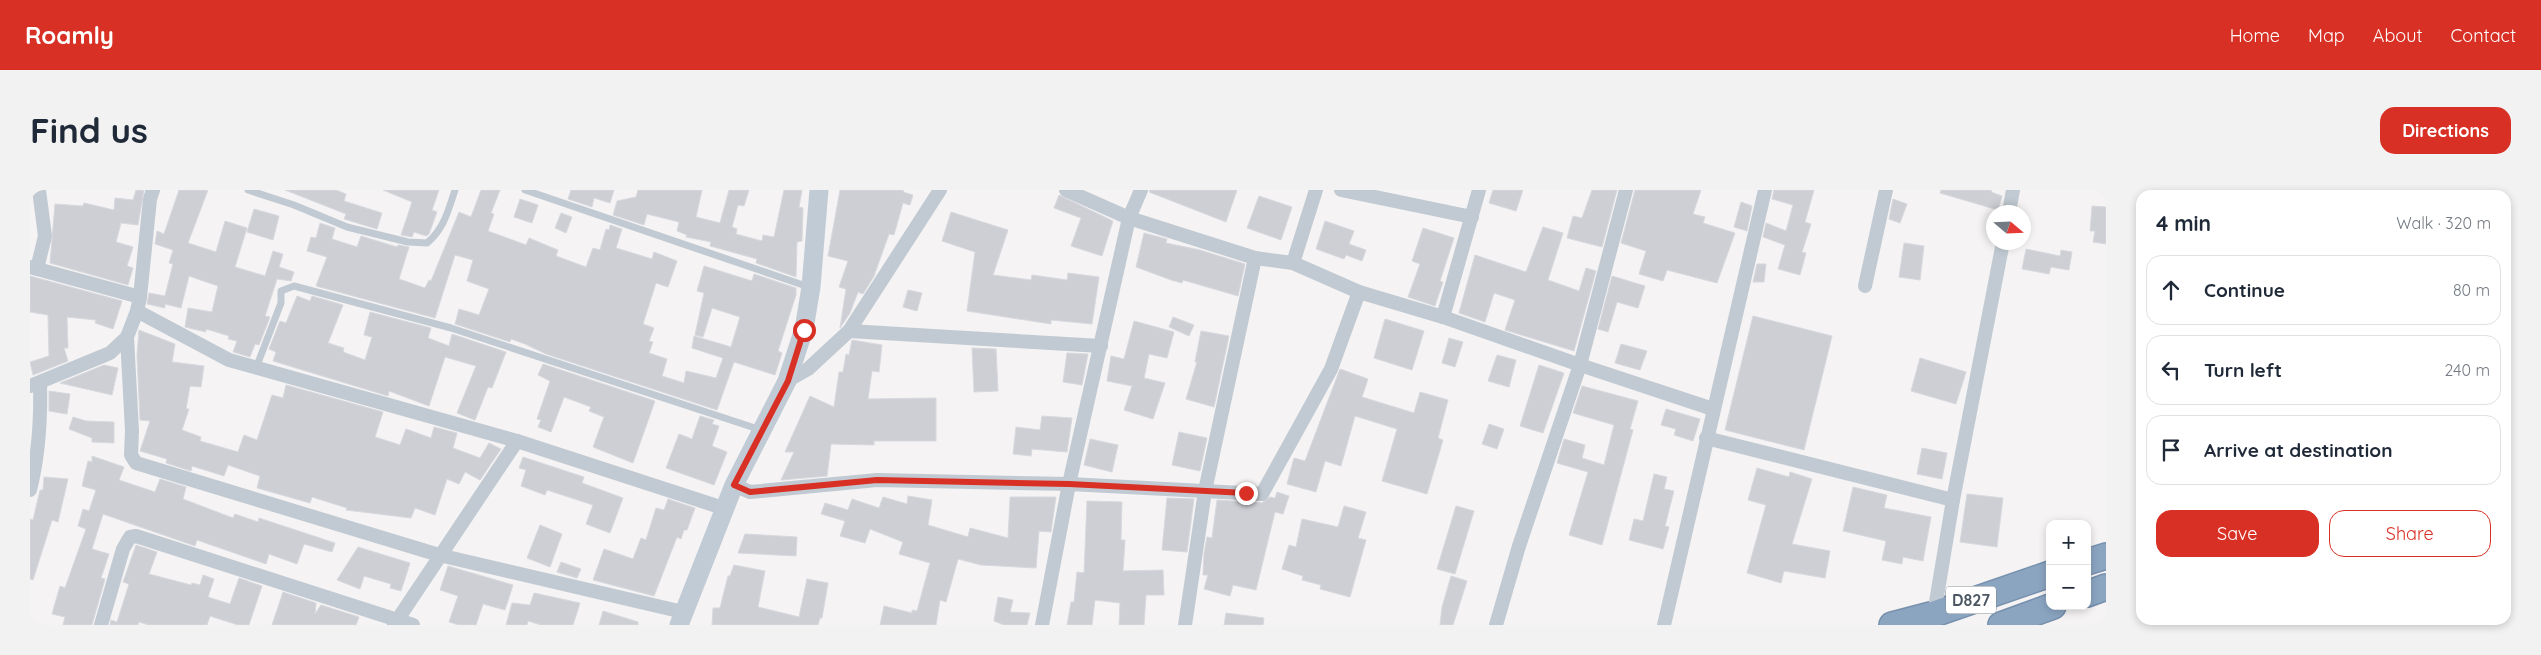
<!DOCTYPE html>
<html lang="en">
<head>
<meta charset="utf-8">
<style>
  :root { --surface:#fff; --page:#f2f2f3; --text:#1f2937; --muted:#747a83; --line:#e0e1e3; --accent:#d93025 }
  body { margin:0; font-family:Quicksand,sans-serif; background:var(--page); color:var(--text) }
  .controls { position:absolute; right:15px; bottom:15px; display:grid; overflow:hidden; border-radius:10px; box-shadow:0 2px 8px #0003 }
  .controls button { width:45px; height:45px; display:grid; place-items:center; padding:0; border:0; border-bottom:1px solid var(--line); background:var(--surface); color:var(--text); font:25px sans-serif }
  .compass { position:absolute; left:1956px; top:15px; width:45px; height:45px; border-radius:50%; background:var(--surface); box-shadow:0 2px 8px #0003; rotate:109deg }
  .stop { position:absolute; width:15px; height:15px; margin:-11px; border:4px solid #d93025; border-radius:50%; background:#fff }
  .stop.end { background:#d93025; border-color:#fff; box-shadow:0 1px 5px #0008 }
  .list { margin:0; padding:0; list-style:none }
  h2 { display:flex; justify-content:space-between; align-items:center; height:65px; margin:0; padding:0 20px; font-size:21px }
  h2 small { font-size:16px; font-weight:400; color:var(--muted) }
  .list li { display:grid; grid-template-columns:32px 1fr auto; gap:15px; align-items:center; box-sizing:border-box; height:70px; margin:0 10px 10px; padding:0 10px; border:1px solid var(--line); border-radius:15px }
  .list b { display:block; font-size:19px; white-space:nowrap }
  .list em { font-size:16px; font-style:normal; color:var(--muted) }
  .actions { display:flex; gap:10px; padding:15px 20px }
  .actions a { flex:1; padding:11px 0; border:1px solid var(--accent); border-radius:15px; text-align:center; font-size:18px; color:var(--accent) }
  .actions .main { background:var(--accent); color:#fff }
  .icon { flex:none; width:28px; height:28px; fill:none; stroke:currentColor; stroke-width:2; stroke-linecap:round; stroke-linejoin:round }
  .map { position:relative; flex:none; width:2076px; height:435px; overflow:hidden; border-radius:15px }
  header { display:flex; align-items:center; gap:30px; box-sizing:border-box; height:70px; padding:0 25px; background:var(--accent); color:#fff }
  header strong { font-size:24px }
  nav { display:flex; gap:28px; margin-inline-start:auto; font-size:18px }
  .intro { display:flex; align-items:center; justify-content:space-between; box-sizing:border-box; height:120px; padding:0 30px }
  h1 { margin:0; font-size:35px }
  .button { padding:12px 22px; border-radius:15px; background:var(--accent); color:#fff; font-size:18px; font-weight:700 }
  main { display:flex; gap:30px; padding:0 30px }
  aside { flex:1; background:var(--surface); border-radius:15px; box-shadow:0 2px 8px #0003 }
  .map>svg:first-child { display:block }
  .building { fill:#cdcfd5; stroke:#d7d9de }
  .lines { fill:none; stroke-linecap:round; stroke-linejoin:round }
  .highway-casing { stroke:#7690ad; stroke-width:28 }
  .lane { stroke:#c1cad2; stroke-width:7 }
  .street { stroke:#c1cad2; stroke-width:14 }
  .secondary { stroke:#c1cbd6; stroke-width:19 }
  .highway { stroke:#8ba5c1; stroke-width:25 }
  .route { stroke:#d93025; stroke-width:6 }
  .labels { text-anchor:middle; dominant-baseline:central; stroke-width:5; stroke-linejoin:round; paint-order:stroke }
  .shield { fill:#fff; stroke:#808990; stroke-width:1 }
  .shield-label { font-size:16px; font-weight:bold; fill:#4a5661 }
</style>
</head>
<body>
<header>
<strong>Roamly</strong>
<nav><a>Home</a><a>Map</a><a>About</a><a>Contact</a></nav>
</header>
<div class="intro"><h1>Find us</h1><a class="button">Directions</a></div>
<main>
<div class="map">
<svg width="2076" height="435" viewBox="0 0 2076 435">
  <rect width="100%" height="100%" fill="#f5f3f3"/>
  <g class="building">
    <polygon points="106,0 114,0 108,35 91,33 86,52 103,57 97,76 103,78 98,95 20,73 25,14 53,16 54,13 84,20 85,8 103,10"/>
    <polygon points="149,0 178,0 158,53 186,62 195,31 217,38 205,77 235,86 243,61 253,64 249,77 264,82 261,91 247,89 235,126 240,127 229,155 225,154 220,167 203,162 207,151 198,149 199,146 176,139 176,142 155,137 158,118 182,122 188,96 159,86 151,118 135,114 135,118 117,114 119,103 135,106 143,74 139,73 143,60 125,54 127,41 134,44"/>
    <polygon points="255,0 306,0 316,4 314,11 352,23 347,39 314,29 316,24"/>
    <polygon points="353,0 409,0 402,20 407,22 399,44 396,46 384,42 382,47 371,45 382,12"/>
    <polygon points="451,0 470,0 461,23 464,24 458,41 496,55 499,48 528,60 526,66 556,77 563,58 570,60 576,39 579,40 580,35 592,39 586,58 622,69 624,62 647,71 638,97 626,93 613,134 624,138 619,151 623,152 619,163 637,169 632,186 654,193 656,181 686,188 693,168 662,158 664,146 701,157 710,127 682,118 673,147 665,145 674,103 667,101 674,76 722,91 724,84 766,98 766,105 748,161 752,163 745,185 704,172 687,220 516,164 495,154 481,149 480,152 425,134 429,119 449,125 459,99 437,91 443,70 425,65 405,128 286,96 297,67 277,61 281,47 286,48 290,33 305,38 302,49 327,57 331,46 367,57 368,55 379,57 369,89 395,98 399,90 401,91 429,22 441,27"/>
    <polygon points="541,0 584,0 580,13 564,8 562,17 538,9"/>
    <polygon points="608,0 672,0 666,27 690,33 699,0 719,0 714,16 708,15 702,37 707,39 706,44 732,51 733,45 744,47 754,0 772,0 769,17 773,18 772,51 767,52 766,87 726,73 727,69 680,56 681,52 656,47 657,45 647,41 649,32 617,24 614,35 583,25 587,11 606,7"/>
    <polygon points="810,0 874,0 873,2 883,5 880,15 873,13 864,45 859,44 844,86 833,104 828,102 820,123 810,138 816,99 809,97 818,71 798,66"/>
    <polygon points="1120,0 1207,0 1196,32 1119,2"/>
    <polygon points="1463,0 1493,0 1486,21 1459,13"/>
    <polygon points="1562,0 1587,0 1572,57 1537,48 1543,26 1552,28"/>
    <polygon points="1605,0 1671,0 1663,24 1675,27 1673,33 1705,43 1687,93 1637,80 1633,91 1609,84 1616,61 1591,53"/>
    <polygon points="1744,0 1784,0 1775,32 1781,34 1772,62 1776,63 1770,85 1748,79 1755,55 1733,47 1736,33 1756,41 1763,15 1742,9"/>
    <polygon points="1911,0 1962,0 1961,2 1972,6 1968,20 1910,3"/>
    <polygon points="1029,5 1083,31 1072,66 1041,56 1051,28 1024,18"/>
    <polygon points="1229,6 1262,17 1251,50 1217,38"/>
    <polygon points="490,9 508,15 502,33 484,27"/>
    <polygon points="1863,9 1877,14 1870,33 1859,29"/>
    <polygon points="1711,12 1722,16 1717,41 1704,37"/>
    <polygon points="2062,16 2076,17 2076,54 2063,52 2065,41 2060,41"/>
    <polygon points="224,19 249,26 243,50 217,42"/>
    <polygon points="921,22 978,40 963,85 1001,90 1002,85 1037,90 1038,83 1069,87 1062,134 1021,130 1021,134 937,121 945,62 912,51"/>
    <polygon points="531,23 542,27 536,43 525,38"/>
    <polygon points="1295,31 1324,41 1319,54 1336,60 1332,71 1316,65 1314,69 1286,59"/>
    <polygon points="1513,37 1533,43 1518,90 1549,101 1556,78 1566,81 1544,161 1475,140 1485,110 1464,103 1455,132 1429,123 1445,65 1496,82"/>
    <polygon points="1393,38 1424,48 1410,91 1413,92 1405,116 1378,107 1390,74 1382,71"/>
    <polygon points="1114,43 1137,49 1136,53 1170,60 1215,74 1208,106 1153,90 1152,93 1141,90 1106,77"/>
    <polygon points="1874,53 1894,56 1890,90 1869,87"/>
    <polygon points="1996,59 2030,66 2031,60 2042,62 2039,80 2021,77 2019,84 1992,79"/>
    <polygon points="1727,74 1736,74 1734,92 1723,92"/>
    <polygon points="0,86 92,111 83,139 65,133 66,130 37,127 38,158 34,158 38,171 3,185 0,172 19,166 18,125 0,122"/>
    <polygon points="1582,86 1615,96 1608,118 1587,112 1578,142 1568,139"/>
    <polygon points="878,100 892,103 887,121 873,117"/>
    <polygon points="267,106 280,111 282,106 313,115 298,153 314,158 313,162 335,170 342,147 334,145 340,122 401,138 398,148 419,156 422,144 476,162 462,198 458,197 445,230 427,223 446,176 415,167 399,216 359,201 358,206 243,171 246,162 239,159 250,131 256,133"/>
    <polygon points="1723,126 1802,146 1774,260 1695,240"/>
    <polygon points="1143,127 1164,135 1159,146 1139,137"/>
    <polygon points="1355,129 1394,141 1382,180 1344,168"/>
    <polygon points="1104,131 1144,142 1137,168 1119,164 1114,188 1135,193 1123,229 1094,220 1102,196 1077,191 1081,166 1094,169"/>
    <polygon points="109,140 145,154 142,172 174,176 171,197 160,196 156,219 159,219 152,240 171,247 170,251 208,262 214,245 227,250 242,205 253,208 256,195 353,222 345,247 370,255 376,239 401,248 404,237 427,243 423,258 450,268 459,253 471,259 450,290 435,282 429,294 417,289 405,325 385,318 381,328 316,320 317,318 282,307 280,313 227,298 230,286 198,275 194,286 162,276 161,281 136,273 137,269 110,261 120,231 110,230 107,165"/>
    <polygon points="1171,141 1199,146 1184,217 1156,209 1167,172 1165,172"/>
    <polygon points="1419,148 1433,152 1425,177 1412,173"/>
    <polygon points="822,150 852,155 849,182 842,181 838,209 906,208 906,251 844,251 844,255 801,254 797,286 751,290 764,262 755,262 780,206 804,217 809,182 813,182 816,164 819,165"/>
    <polygon points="1591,154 1617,161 1610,180 1585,173"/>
    <polygon points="942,158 966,159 968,201 944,202"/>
    <polygon points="1037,163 1058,164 1052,195 1033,192"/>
    <polygon points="1467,165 1486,170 1479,197 1458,191"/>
    <polygon points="1890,168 1936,182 1926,214 1881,201"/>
    <polygon points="513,174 625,211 603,273 563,257 574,227 559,221 561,217 534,207 521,242 508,237 511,230 507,229 520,191 508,185"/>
    <polygon points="74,175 88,178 82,205 30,193"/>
    <polygon points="1509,175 1534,183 1513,243 1490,236"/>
    <polygon points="1310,179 1338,189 1332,207 1384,223 1390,202 1418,210 1408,248 1413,250 1397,304 1352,291 1367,239 1325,226 1311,276 1295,271 1286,302 1257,294 1264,268 1275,271"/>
    <polygon points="1552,196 1608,211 1600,239 1603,240 1572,355 1539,345 1558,282 1527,273 1534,249 1555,255 1552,268 1574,275 1584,235 1543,223"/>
    <polygon points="19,201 40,204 37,224 19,221"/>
    <polygon points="1636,219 1670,229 1663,251 1644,245 1646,239 1631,235"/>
    <polygon points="670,226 684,230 682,234 689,236 682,256 697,262 684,295 636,278 649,244 662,249"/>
    <polygon points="1012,226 1042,228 1037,262 1002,259 1001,266 983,264 986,237 1010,240"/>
    <polygon points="43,227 56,231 84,232 84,253 62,252 62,248 39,239"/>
    <polygon points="1459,234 1474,239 1467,259 1452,254"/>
    <polygon points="1149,242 1177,248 1170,281 1142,275"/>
    <polygon points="1060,249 1088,255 1082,282 1054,275"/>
    <polygon points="1892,258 1917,263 1912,289 1887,284"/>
    <polygon points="62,266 94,277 89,290 125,302 130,289 156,297 153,309 203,328 205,324 228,332 229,328 305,353 302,362 274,354 267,374 239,364 236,374 167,350 165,356 73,324 62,359 79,364 71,388 75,389 62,435 33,435 35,427 22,424 30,396 35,398 56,339 48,336 53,319 59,321 66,300 52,296 58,271 62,272"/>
    <polygon points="493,267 554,287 552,293 593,308 580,343 556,334 563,315 517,300 515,305 491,296 496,280 489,278"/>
    <polygon points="1727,278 1759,287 1760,282 1782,289 1762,354 1800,361 1795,388 1754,381 1751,393 1717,383 1736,315 1718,310"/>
    <polygon points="1624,284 1637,287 1634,299 1644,301 1635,336 1639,337 1633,359 1599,350 1604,329 1613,331"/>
    <polygon points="14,287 38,289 28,332 22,330 3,390 0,389 0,329 3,330 10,300 13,300"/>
    <polygon points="1823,297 1857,305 1854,318 1901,327 1893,371 1873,367 1872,374 1852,370 1856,351 1813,341"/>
    <polygon points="1247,302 1259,306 1253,324 1245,322 1226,400 1203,395 1200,406 1174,399 1178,385 1173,385 1174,364 1177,347 1182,348 1187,310 1232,313 1240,307 1245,308"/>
    <polygon points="1937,304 1973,308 1967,357 1930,352"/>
    <polygon points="878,306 902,310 898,335 938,347 940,338 978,348 980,307 1026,307 1021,342 1009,341 1006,378 951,375 928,369 916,412 910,410 906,435 850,435 854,416 882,423 882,420 887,421 900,373 869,364 873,352 840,339 835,353 810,346 815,331 791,324 795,313 818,320 822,309 849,318 853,307 877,314"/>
    <polygon points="1137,308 1164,309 1157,362 1132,360"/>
    <polygon points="638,309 665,318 657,340 654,340 651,349 647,347 624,406 563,390 574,359 603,369 611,348 616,350 626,318 634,320"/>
    <polygon points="1057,311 1092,312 1091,350 1095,350 1093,381 1133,380 1134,405 1116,405 1114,435 1089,435 1090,413 1065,410 1062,435 1037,435 1041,412 1044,412 1047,382 1054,383"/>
    <polygon points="1314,316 1336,322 1328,348 1336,350 1320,407 1290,399 1291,395 1272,390 1273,386 1252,379 1259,355 1266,357 1272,329 1308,337"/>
    <polygon points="1426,316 1444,321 1425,384 1407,379"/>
    <polygon points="510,335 532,344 520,377 497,368"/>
    <polygon points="715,344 767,347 766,366 708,363"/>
    <polygon points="106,355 127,362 119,384 161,395 162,393 170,395 173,385 184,389 178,407 200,414 209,388 232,396 219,435 208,435 180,426 177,435 119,435 109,432 108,435 80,435 81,430 87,432 99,394 93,392"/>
    <polygon points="328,357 380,373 371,401 360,398 361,394 334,386 330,399 307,390"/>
    <polygon points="531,372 551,379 547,388 527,382"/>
    <polygon points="704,375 735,381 728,417 769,427 777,389 798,393 792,428 790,428 788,435 682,435 683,418 690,418 698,386 700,386"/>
    <polygon points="418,376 483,395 475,420 453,414 446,435 429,435 419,432 428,406 410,400"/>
    <polygon points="1421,386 1437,391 1423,435 1410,435 1412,417"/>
    <polygon points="253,402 286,413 285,424 291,415 329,427 326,435 242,435"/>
    <polygon points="504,403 550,413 543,435 511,435 498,431 497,435 476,435 482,413 500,415"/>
    <polygon points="968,407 983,410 980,422 1000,423 997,435 974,435 964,431"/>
    <polygon points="573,421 608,432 608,435 569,435"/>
    <polygon points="1196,423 1234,428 1233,435 1194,435"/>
  </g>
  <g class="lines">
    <g class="highway-casing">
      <g id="highway">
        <polyline points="2057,372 2076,366"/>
        <polyline points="2057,404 2076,397"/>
        <polyline points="1862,435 1904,424 2020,384"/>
        <polyline points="1971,435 2023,416"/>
      </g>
    </g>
    <g class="lane">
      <path d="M218,0L264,15L317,37L378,52L397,53C414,39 418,21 425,0"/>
      <polyline points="495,0 779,97"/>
      <polyline points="226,178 251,113 251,101 264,96 421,138 731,240"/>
    </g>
    <g class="street">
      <polyline points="1036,0 1099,28 1225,68 1263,73 1329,102 1413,127 1550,175 1683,219"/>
      <polyline points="1311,0 1442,27"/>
      <polyline points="1979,22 1983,0"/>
      <polyline points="1263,73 1286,0"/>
      <polyline points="0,77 110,107"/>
      <polyline points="7,79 15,46 9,0"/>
      <polyline points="1835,96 1856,0"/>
      <polyline points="107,121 199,170 487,251 693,318"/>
      <polyline points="1413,127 1449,0"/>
      <polyline points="819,141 1071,156"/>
      <polyline points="97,147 102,241 101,265 106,273 409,365 653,422"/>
      <polyline points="757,191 778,179 819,141 910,0"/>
      <polyline points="0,196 80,163 97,147 107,121 110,107 120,9 123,0"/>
      <polyline points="1676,248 1923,310"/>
      <polyline points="704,295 720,302 847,290 1039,294 1232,304 1301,179 1329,102"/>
      <path d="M0,300C9,264 11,230 10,193"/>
      <polyline points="1904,424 1923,310 1973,52"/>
      <polyline points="71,435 93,359 100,347 106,346 383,435"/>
      <polyline points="364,435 487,251"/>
      <polyline points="1012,435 1039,294 1099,28 1111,0"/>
      <polyline points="1155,435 1175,301 1225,68"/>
      <polyline points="1466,435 1489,356 1550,175 1596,0"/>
      <polyline points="1634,435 1735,0"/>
    </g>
    <polyline class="secondary" points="649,435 704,295 757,191 774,139 781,97 789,0"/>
    <use href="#highway" class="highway"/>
  </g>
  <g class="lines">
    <polyline class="route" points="774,140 758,191 704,295 720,302 847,290 1039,294 1216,303"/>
  </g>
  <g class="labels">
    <rect class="shield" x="1916" y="396.5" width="50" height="27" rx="4"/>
    <g class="shield-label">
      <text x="1941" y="410">D827</text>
    </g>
  </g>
</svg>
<div class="controls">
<button>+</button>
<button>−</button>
</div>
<svg class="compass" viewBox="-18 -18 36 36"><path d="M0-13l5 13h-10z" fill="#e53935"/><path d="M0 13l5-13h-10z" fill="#747a83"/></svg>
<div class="stop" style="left:774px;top:140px"></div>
<div class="stop end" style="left:1216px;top:303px"></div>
</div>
<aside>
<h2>4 min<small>Walk · 320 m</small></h2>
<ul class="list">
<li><svg class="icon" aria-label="ahead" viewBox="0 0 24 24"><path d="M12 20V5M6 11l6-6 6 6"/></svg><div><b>Continue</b></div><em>80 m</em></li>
<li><svg class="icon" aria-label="left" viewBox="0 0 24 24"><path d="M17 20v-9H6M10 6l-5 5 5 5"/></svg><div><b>Turn left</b></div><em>240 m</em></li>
<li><svg class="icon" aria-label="arrive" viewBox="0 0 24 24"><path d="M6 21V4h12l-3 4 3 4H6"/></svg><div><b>Arrive at destination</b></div></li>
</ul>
<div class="actions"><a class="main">Save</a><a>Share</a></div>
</aside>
</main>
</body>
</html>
